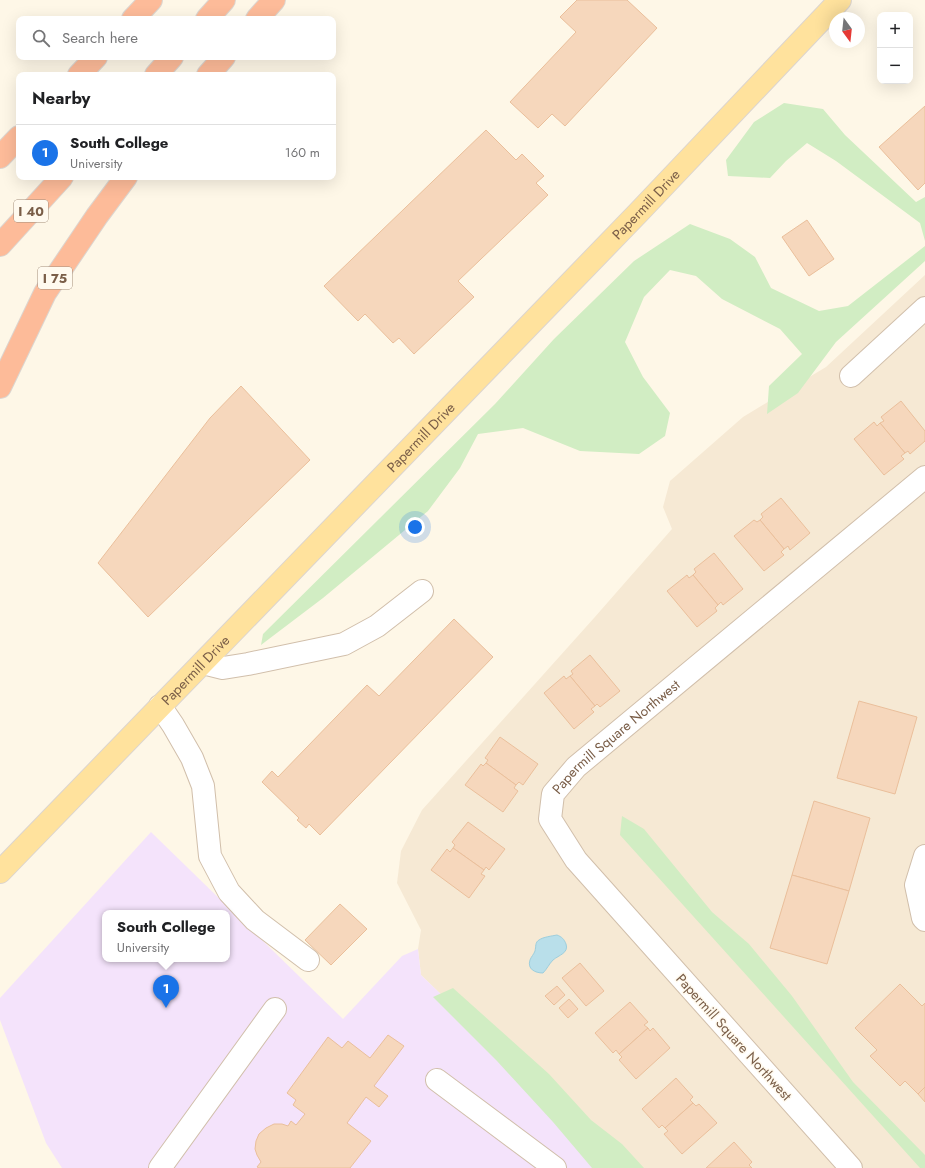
<!DOCTYPE html>
<html lang="en">
<head>
<meta charset="utf-8">
<style>
  :root { --surface:#fff; --page:#f2f2f2; --text:#202124; --muted:#757577; --line:#e0e0e0; --accent:#1a73e8 }
  body { margin:0; font-family:Jost,sans-serif; background:var(--page); color:var(--text) }
  .controls { position:absolute; right:12px; top:12px; display:grid; overflow:hidden; border-radius:8px; box-shadow:0 4px 16px #0002 }
  .controls button { width:36px; height:36px; display:grid; place-items:center; padding:0; border:0; border-bottom:1px solid var(--line); background:var(--surface); color:var(--text); font:20px sans-serif }
  .compass { position:absolute; left:829px; top:12px; width:36px; height:36px; border-radius:50%; background:var(--surface); box-shadow:0 4px 16px #0002; rotate:165deg }
  .you { position:absolute; left:415px; top:527px; width:14px; height:14px; margin:-10px; border:3px solid #fff; border-radius:50%; background:#1a73e8; box-shadow:0 0 0 6px #1a73e833 }
  .badge { display:grid; place-items:center; width:26px; height:26px; border-radius:50%; background:var(--accent); color:#fff; font-size:13px; font-weight:700 }
  .pin { position:absolute; translate:-50% -33px; filter:drop-shadow(0 1px 2px #0008) }
  .pin::after { content:''; position:absolute; top:21px; width:14px; height:12px; background:inherit; clip-path:polygon(0 0,100% 0,50% 100%) }
  .popup { position:absolute; left:102px; top:910px; width:128px; height:52px; box-sizing:border-box; display:grid; place-content:center; border-radius:8px; background:var(--surface); filter:drop-shadow(0 1px 3px #0005); font-size:13px; white-space:nowrap; color:var(--muted) }
  .popup b { font-size:15px; color:var(--text) }
  .popup::after { content:''; position:absolute; left:50%; top:100%; margin-left:-8px; border:8px solid transparent; border-top-color:var(--surface) }
  .list { margin:0; padding:0; list-style:none }
  h2 { display:flex; justify-content:space-between; align-items:center; height:52px; margin:0; padding:0 16px; font-size:17px }
  h2 small { font-size:13px; font-weight:400; color:var(--muted) }
  .list li { display:grid; grid-template-columns:26px 1fr auto; gap:12px; align-items:center; box-sizing:border-box; height:56px; padding:0 16px; border-top:1px solid var(--line) }
  .list b { display:block; font-size:15px; white-space:nowrap }
  .list p { margin:0; font-size:13px; white-space:nowrap; color:var(--muted) }
  .list em { font-size:13px; font-style:normal; color:var(--muted) }
  .icon { flex:none; width:22px; height:22px; fill:none; stroke:currentColor; stroke-width:2; stroke-linecap:round; stroke-linejoin:round }
  .map { position:relative; flex:none; width:925px; height:1168px; overflow:hidden }
  .search { position:absolute; background:var(--surface); box-shadow:0 4px 16px #0002; left:16px; top:16px; width:320px; height:44px; display:flex; align-items:center; gap:10px; box-sizing:border-box; padding:0 14px; border-radius:8px; color:var(--muted); font-size:15px }
  .panel { position:absolute; background:var(--surface); box-shadow:0 4px 16px #0002; left:16px; top:72px; width:320px; height:108px; border-radius:8px }
  .map>svg:first-child { display:block }
  .residential { fill:#f6e9d4 }
  .education { fill:#f4e3fb; fill-rule:evenodd }
  .green { fill:#d1edc3 }
  .water { fill:#b9dfea; stroke:#9ecedc }
  .building { fill:#f6d7bc; stroke:#eabf9b }
  .lines { fill:none; stroke-linecap:round; stroke-linejoin:round }
  .minor-casing { stroke:#d1bfab; stroke-width:24 }
  .major-casing { stroke:#dcd5cf; stroke-width:24 }
  .highway-casing { stroke:#dcd5cf; stroke-width:24 }
  .minor { stroke:#fff; stroke-width:22 }
  .major { stroke:#ffe29d; stroke-width:22 }
  .highway { stroke:#fdbb99; stroke-width:22 }
  .labels { text-anchor:middle; dominant-baseline:central; stroke-width:3; stroke-linejoin:round; paint-order:stroke }
  .shield { fill:#fffaef; stroke:#a28d7a; stroke-width:1 }
  .shield-label { font-size:13px; font-weight:bold; fill:#7a5e48 }
  .street-label { font-size:14px; fill:#7a5e48; stroke:#fffaef }
</style>
</head>
<body>
<div class="map">
<svg width="925" height="1168" viewBox="0 0 925 1168">
  <rect width="100%" height="100%" fill="#fef7e7"/>
  <polygon class="residential" points="925,275 925,1168 606,1168 474,1026 421,975 418,949 421,930 397,883 401,851 422,810 594,618 672,529 663,507 670,481 743,417 826,367"/>
  <path class="education" d="M151,832L343,1019L402,956L418,949L421,975L474,1026L606,1168H62L46,1143L0,1020V998ZM105,913H227V959H105Z"/>
  <g class="green">
    <polygon points="784,103 823,109 845,135 916,202 925,197 925,241 920,223 836,161 807,143 786,161 770,178 728,176 726,160 754,122"/>
    <polygon points="690,224 730,239 755,257 771,288 819,311 848,306 925,246 925,261 836,342 798,393 767,414 769,386 802,354 780,329 722,299 696,276 670,270 644,297 625,342 643,377 670,413 665,436 639,454 580,451 523,428 478,434 460,468 428,511 323,598 261,645 263,634 495,404 554,339 634,261"/>
    <polygon points="622,816 644,829 712,912 749,944 792,996 853,1082 925,1155 925,1168 920,1168 620,835"/>
    <polygon points="453,988 549,1074 591,1120 622,1144 644,1168 592,1168 553,1122 497,1061 433,997"/>
  </g>
  <path class="water" d="M557,935C562,937 564,939 566,944C569,953 559,955 553,960C549,964 547,969 543,973C535,973 527,969 530,960C531,957 534,954 535,951C536,947 535,942 539,940C543,937 552,936 557,935Z"/>
  <g class="building">
    <polygon points="577,0 627,0 657,28 565,126 552,114 538,128 510,102 576,32 560,17"/>
    <polygon points="925,106 925,183 918,190 879,147"/>
    <polygon points="486,130 516,160 522,154 544,176 536,183 548,195 458,281 474,297 414,354 399,338 393,343 365,314 358,321 324,286"/>
    <polygon points="807,220 834,259 809,276 782,237"/>
    <polygon points="241,386 310,460 148,617 98,563 210,418"/>
    <polygon points="901,401 925,431 925,441 910,454 908,451 905,453 880,423 884,421 881,417"/>
    <polygon points="874,422 877,426 880,423 905,453 901,456 904,459 884,475 854,439"/>
    <polygon points="781,498 810,533 790,550 788,546 784,549 760,520 763,517 761,514"/>
    <polygon points="754,520 757,522 760,520 784,549 781,552 784,555 764,571 734,536"/>
    <polygon points="714,553 743,589 723,605 721,602 718,605 693,575 696,572 694,569"/>
    <polygon points="687,575 689,578 693,575 718,605 715,608 717,611 697,627 667,591"/>
    <polygon points="454,619 493,657 320,835 309,824 306,828 297,820 299,818 262,782 272,771 278,777 367,685 379,696"/>
    <polygon points="590,655 620,691 600,707 597,704 595,706 570,676 573,674 571,671"/>
    <polygon points="564,676 566,679 570,676 595,706 591,709 594,712 574,729 544,693"/>
    <polygon points="859,701 917,717 895,794 837,778"/>
    <polygon points="500,737 538,764 523,785 519,782 516,785 486,763 488,760 485,758"/>
    <polygon points="486,763 516,785 514,788 518,791 503,812 465,785 481,764 483,766"/>
    <polygon points="814,801 870,818 849,891 792,875"/>
    <polygon points="468,822 505,849 489,870 486,867 484,870 453,848 455,845 452,842"/>
    <polygon points="453,848 484,870 481,874 485,876 469,898 431,870 447,849 450,852"/>
    <polygon points="792,875 849,891 827,964 770,948"/>
    <polygon points="340,904 367,929 331,965 305,940"/>
    <polygon points="580,963 604,991 586,1006 562,978"/>
    <polygon points="900,984 922,1006 925,1003 925,1087 918,1094 905,1081 900,1086 870,1056 877,1050 855,1028"/>
    <polygon points="557,986 565,995 554,1005 545,996"/>
    <polygon points="569,999 578,1009 568,1018 559,1008"/>
    <polygon points="630,1002 648,1022 644,1025 648,1028 619,1054 616,1050 613,1053 595,1033"/>
    <polygon points="648,1028 650,1031 653,1028 670,1048 636,1079 619,1060 622,1057 619,1054"/>
    <polygon points="388,1035 404,1046 374,1086 388,1096 379,1107 366,1097 347,1123 371,1141 350,1168 259,1168 257,1167 261,1162 257,1155 255,1149 256,1141 259,1134 266,1128 274,1124 282,1124 288,1126 291,1121 296,1125 305,1114 293,1105 296,1100 287,1093 328,1037 342,1048 348,1041 370,1058"/>
    <polygon points="676,1078 693,1097 690,1100 693,1103 665,1128 662,1125 659,1128 642,1109"/>
    <polygon points="925,1087 925,1102 918,1094"/>
    <polygon points="693,1103 696,1106 699,1104 717,1123 682,1154 664,1134 668,1131 665,1128"/>
    <polygon points="734,1142 752,1162 749,1165 752,1168 706,1168"/>
  </g>
  <g class="lines">
    <g class="minor-casing">
      <g id="minor">
        <polyline points="851,376 925,308"/>
        <polyline points="203,663 223,668 248,664 344,644 377,626 422,591"/>
        <polyline points="160,706 173,725 192,758 203,786 210,856 229,892 255,920 308,960"/>
        <polyline points="925,856 916,885 923,918 925,920"/>
        <polyline points="437,1080 555,1168"/>
        <polyline points="160,1168 275,1009"/>
        <path id="s1" d="M851,1168L576,860L550,819L553,794L576,767L925,477"/>
      </g>
    </g>
    <g class="major-casing">
      <g id="major">
        <path id="s2" d="M0,872L638,213L840,0"/>
      </g>
    </g>
    <g class="highway-casing">
      <g id="highway">
        <polyline points="133,19 151,0"/>
        <polyline points="207,19 224,0"/>
        <polyline points="257,19 274,0"/>
        <polyline points="79,75 96,57"/>
        <polyline points="156,75 172,57"/>
        <polyline points="208,75 224,57"/>
        <polyline points="0,157 19,137"/>
        <polyline points="0,245 62,177"/>
        <polyline points="0,387 45,293 97,216 126,177"/>
      </g>
    </g>
    <use href="#minor" class="minor"/>
    <use href="#major" class="major"/>
    <use href="#highway" class="highway"/>
  </g>
  <g class="labels">
    <g class="shield">
      <rect x="14" y="200" width="34" height="22" rx="3"/>
      <rect x="38" y="267" width="34" height="22" rx="3"/>
    </g>
    <g class="shield-label">
      <text x="31" y="211">I 40</text>
      <text x="55" y="278">I 75</text>
    </g>
    <g class="street-label">
      <text stroke="none"><textPath href="#s2" startOffset="929">Papermill Drive</textPath></text>
      <text stroke="none"><textPath href="#s2" startOffset="605">Papermill Drive</textPath></text>
      <text stroke="none"><textPath href="#s2" startOffset="281">Papermill Drive</textPath></text>
      <text stroke="none"><textPath href="#s1" startOffset="572">Papermill Square Northwest</textPath></text>
      <text transform="translate(734 1037) rotate(48)">Papermill Square Northwest</text>
    </g>
  </g>
</svg>
<div class="controls">
<button>+</button>
<button>−</button>
</div>
<svg class="compass" viewBox="-18 -18 36 36"><path d="M0-13l5 13h-10z" fill="#e53935"/><path d="M0 13l5-13h-10z" fill="#757577"/></svg>
<div class="you"></div>
<div class="pin badge" style="left:166px;top:1008px">1</div>
<div class="popup"><b>South College</b>University</div>
<div class="search"><svg class="icon" aria-label="search" viewBox="0 0 24 24"><circle cx="10" cy="10" r="6"/><path d="M15 15l6 6"/></svg>Search here</div>
<section class="panel">
<h2>Nearby<small></small></h2>
<ul class="list">
<li><span class="badge">1</span><div><b>South College</b><p>University</p></div><em>160 m</em></li>
</ul>
</section>
</div>
</body>
</html>
